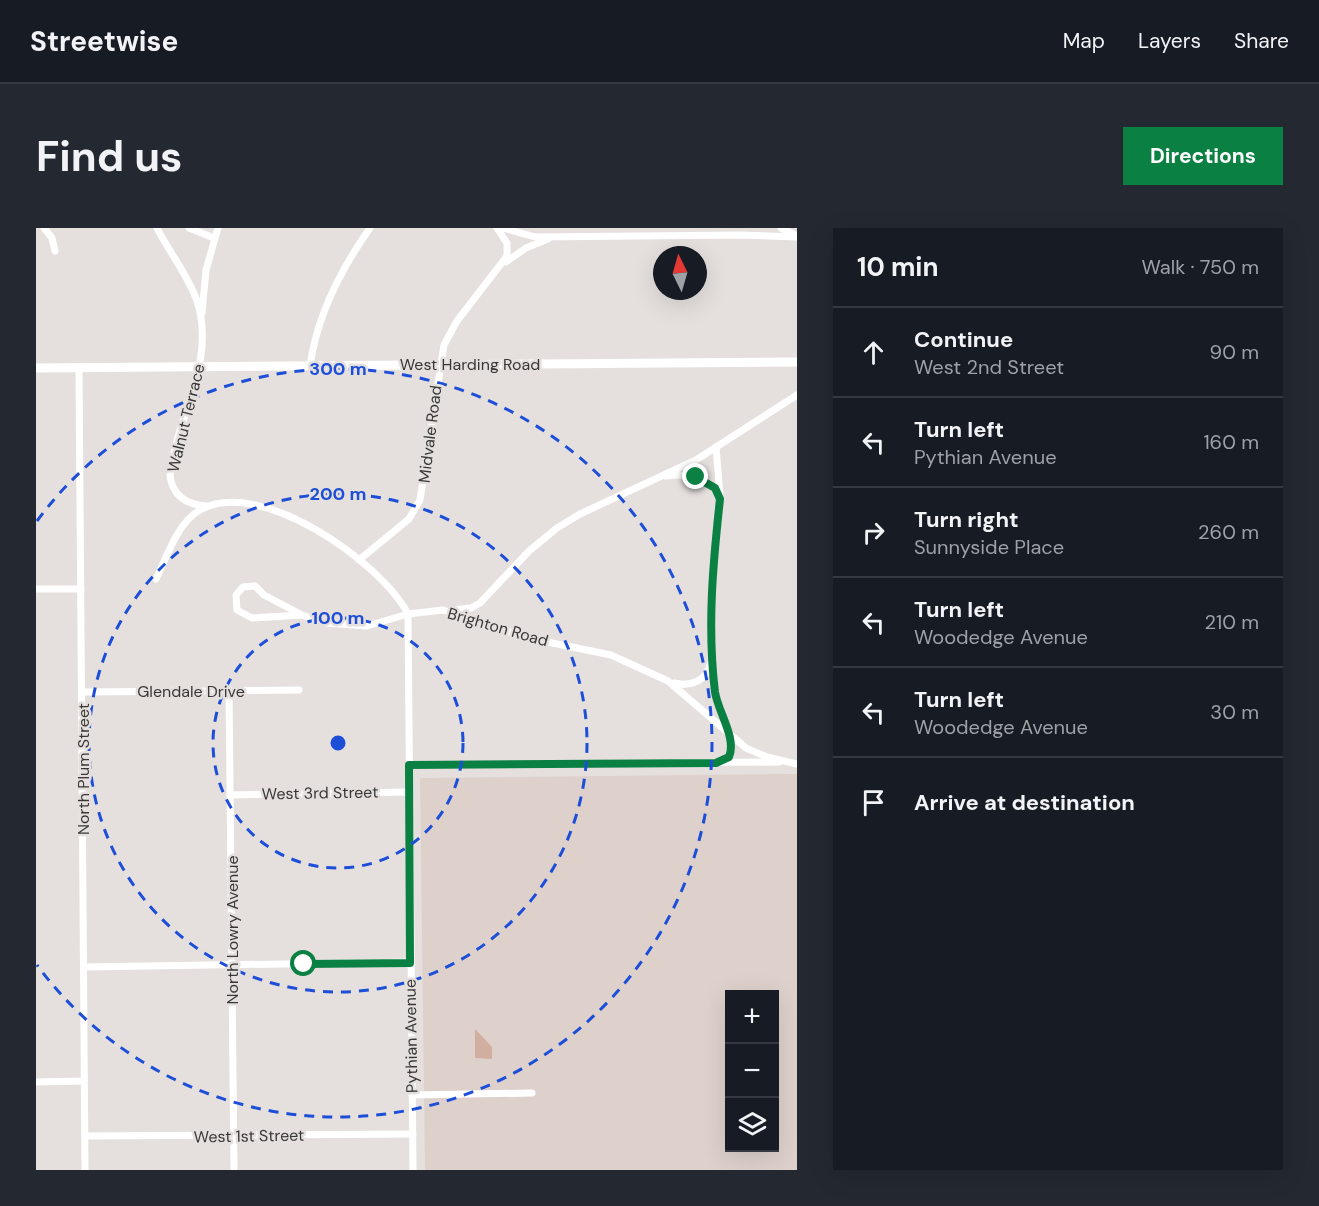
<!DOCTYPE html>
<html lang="en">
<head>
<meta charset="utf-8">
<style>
  :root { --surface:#171b24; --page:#242831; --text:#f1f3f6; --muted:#9ea1a6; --line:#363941; --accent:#0b8043 }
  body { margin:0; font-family:"DM Sans",sans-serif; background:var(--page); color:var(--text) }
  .controls { position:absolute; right:18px; bottom:18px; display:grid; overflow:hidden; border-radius:0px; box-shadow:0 6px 24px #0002 }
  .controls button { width:54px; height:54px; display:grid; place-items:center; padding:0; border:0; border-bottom:2px solid var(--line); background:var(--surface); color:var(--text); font:30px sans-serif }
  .compass { position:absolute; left:617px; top:18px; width:54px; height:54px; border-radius:50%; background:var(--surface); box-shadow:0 6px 24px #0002; rotate:355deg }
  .stop { position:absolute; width:18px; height:18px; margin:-14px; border:4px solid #0b8043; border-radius:50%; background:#fff }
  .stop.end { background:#0b8043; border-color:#fff; box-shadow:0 2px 6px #0008 }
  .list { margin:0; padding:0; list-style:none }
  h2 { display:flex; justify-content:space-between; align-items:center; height:78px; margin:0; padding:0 24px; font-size:26px }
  h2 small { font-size:20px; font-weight:400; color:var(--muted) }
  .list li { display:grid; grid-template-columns:39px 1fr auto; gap:18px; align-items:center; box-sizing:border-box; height:90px; padding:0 24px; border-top:2px solid var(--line) }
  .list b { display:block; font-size:22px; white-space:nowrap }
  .list p { margin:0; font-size:20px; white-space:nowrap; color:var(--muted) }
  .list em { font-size:20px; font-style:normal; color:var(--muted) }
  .icon { flex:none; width:33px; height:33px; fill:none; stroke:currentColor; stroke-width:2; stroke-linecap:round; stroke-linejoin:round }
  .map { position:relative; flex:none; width:761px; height:942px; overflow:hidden; border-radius:0px }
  header { display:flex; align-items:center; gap:36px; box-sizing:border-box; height:84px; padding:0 30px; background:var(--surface); border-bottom:2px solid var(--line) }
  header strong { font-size:28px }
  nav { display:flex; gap:33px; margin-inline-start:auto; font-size:21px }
  .intro { display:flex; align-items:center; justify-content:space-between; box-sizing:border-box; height:144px; padding:0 36px }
  h1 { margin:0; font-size:42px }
  .button { padding:15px 27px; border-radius:0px; background:var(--accent); color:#fff; font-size:21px; font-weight:700 }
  main { display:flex; gap:36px; padding:0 36px }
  aside { flex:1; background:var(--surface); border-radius:0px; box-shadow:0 6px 24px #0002 }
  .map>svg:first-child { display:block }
  .built { fill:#ded1cc; fill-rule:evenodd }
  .green { fill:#d1ae9f }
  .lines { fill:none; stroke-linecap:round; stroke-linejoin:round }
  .street { stroke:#fff; stroke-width:7 }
  .secondary { stroke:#fff; stroke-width:9 }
  .route { stroke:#0b8043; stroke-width:8 }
  .ring { fill:none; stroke:#1d4ed8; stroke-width:3; stroke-dasharray:10 8 }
  .labels { text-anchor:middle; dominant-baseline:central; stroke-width:5; stroke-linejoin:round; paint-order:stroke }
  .street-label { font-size:16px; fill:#383736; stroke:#e5e0de }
  .centre { fill:#1d4ed8; stroke:#e5e0de; stroke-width:3 }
  .ring-label { font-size:18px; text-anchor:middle; font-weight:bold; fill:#1d4ed8; stroke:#e5e0de; stroke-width:5; stroke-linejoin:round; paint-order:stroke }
</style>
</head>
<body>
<header>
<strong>Streetwise</strong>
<nav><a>Map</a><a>Layers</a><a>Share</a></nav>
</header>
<div class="intro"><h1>Find us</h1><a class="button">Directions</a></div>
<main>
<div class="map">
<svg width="761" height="942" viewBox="0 0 761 942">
  <rect width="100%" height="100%" fill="#e5e0de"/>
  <path class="built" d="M761,546V942H389L384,550ZM694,766H738V920H694Z"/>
  <polygon class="green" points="439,801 456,819 456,831 439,830"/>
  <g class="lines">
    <g class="street">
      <polyline points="8,0 16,10 19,23"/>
      <path d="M121,0C133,24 152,47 161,73C181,134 140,188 134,248C137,268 151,277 171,278"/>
      <polyline points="153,0 178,10"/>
      <polyline points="467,0 499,9 704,7 761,9"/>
      <polyline points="745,0 761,8"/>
      <polyline points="470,34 490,20 512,11"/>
      <polyline points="166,85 170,42 182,0"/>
      <path d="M274,138C281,87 305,41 334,0"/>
      <polyline points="43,140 49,942"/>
      <polyline points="680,219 684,268"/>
      <path d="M630,248C650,245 677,249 684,271C677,335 671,399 679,464C682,484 701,510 693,529L684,534"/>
      <polyline points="323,332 373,291 384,272 408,117 421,93 471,28 471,15 461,0"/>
      <path d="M120,351C131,329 141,295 164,282C223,248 345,334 372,386L377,942"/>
      <polyline points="0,361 45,361"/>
      <polyline points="417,382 435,380 444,375 493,323 521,300 544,286 660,232 761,167"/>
      <polyline points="266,387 216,390 201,382 200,367 207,359 219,358 228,367 266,387 289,395 331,398 372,386 407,382 492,410 575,427 632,453 710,520 731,529 761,536"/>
      <path d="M638,455C655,459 671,453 675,434"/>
      <polyline points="193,463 198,942"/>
      <polyline points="46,464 263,462"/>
      <polyline points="373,537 743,534"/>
      <polyline points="194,567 373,564"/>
      <polyline points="48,739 374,734"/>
      <polyline points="0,854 48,853"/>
      <polyline points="376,867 496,865"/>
      <polyline points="49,908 377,906"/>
    </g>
    <polyline class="secondary" points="0,140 761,134"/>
  </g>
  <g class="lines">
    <path class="route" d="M268,736L374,735L373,537L680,535L693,529C701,510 682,484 679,464C671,399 677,335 684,271L679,260L660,249"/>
  </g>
  <g class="ring">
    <circle cx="302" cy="515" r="125"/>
    <circle cx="302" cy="515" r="249"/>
    <path d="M1 293A374 374 0 1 1 1 737"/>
  </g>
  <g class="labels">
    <g class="street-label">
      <text x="434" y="136">West Harding Road</text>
      <text transform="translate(150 190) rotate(-76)">Walnut Terrace</text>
      <text transform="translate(394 206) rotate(-83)">Midvale Road</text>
      <text transform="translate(462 399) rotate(16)">Brighton Road</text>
      <text x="155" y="463">Glendale Drive</text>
      <text transform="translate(47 541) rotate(-90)">North Plum Street</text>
      <text transform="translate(284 565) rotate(-1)">West 3rd Street</text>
      <text transform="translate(196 702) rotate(-90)">North Lowry Avenue</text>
      <text transform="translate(375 808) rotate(-91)">Pythian Avenue</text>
      <text transform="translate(213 908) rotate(-1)">West 1st Street</text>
    </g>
  </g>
  <circle cx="302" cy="515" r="9" class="centre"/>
  <g class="ring-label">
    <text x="302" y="147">300 m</text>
    <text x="302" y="272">200 m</text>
    <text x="302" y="396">100 m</text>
  </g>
</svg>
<div class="controls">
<button>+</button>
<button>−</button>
<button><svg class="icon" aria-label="layers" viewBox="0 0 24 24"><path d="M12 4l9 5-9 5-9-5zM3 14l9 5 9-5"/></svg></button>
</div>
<svg class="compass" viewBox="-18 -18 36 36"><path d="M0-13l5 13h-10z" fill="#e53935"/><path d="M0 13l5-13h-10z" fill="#9ea1a6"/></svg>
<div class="stop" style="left:268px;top:736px"></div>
<div class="stop end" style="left:660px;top:249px"></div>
</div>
<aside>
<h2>10 min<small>Walk · 750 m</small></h2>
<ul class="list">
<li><svg class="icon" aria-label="ahead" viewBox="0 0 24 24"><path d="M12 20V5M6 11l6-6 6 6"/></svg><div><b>Continue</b><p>West 2nd Street</p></div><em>90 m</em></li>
<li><svg class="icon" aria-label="left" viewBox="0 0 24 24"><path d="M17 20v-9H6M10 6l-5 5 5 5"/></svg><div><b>Turn left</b><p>Pythian Avenue</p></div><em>160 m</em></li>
<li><svg class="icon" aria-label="right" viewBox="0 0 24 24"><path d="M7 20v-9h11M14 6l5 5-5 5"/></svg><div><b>Turn right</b><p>Sunnyside Place</p></div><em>260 m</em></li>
<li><svg class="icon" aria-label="left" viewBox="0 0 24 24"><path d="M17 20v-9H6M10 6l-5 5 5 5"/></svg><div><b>Turn left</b><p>Woodedge Avenue</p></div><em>210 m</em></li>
<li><svg class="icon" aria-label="left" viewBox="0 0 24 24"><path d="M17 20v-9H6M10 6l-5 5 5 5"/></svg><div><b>Turn left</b><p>Woodedge Avenue</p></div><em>30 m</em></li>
<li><svg class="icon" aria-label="arrive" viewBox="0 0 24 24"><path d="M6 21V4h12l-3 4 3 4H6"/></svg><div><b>Arrive at destination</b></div></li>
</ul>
</aside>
</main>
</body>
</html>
